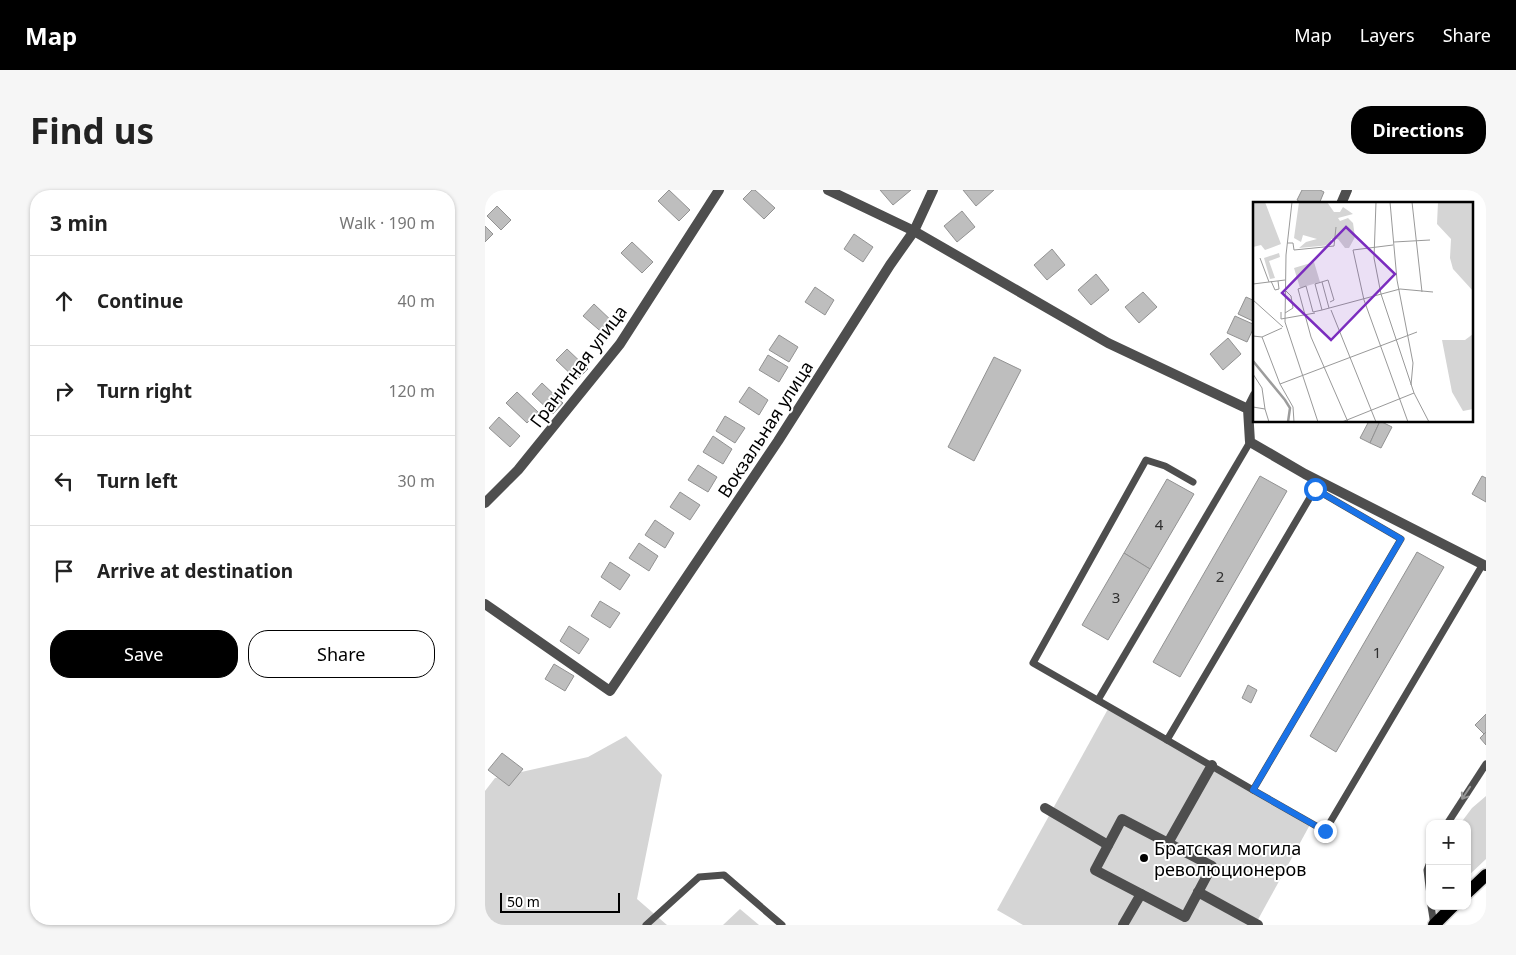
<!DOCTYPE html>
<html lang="en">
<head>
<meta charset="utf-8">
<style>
  :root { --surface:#fff; --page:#f6f6f6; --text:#222; --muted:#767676; --line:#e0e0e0; --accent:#000 }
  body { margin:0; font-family:"Noto Sans",sans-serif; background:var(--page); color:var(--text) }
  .controls { position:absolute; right:15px; bottom:15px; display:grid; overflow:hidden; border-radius:10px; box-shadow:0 1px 4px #0004 }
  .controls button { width:45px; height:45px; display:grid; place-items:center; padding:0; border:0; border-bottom:1px solid var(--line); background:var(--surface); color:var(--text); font:25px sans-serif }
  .scale { position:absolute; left:15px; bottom:12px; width:120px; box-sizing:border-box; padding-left:5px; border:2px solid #000; border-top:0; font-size:14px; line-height:18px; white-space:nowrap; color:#000; -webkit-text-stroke:4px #fff; paint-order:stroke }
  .stop { position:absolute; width:15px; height:15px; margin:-11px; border:4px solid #1a73e8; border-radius:50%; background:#fff }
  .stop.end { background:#1a73e8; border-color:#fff; box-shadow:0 1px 5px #0008 }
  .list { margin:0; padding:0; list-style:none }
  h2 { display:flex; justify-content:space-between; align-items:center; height:65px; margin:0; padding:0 20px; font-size:21px }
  h2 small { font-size:16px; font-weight:400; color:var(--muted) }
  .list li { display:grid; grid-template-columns:32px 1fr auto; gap:15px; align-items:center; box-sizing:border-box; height:90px; padding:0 20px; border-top:1px solid var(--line) }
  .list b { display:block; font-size:19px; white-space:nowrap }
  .list em { font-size:16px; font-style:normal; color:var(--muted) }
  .actions { display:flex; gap:10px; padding:15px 20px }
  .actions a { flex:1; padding:11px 0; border:1px solid var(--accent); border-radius:20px; text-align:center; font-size:18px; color:var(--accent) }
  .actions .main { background:var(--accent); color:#fff }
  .icon { flex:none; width:28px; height:28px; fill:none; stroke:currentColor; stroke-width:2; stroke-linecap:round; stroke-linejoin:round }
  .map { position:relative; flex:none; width:1001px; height:735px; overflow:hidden; border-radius:20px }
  header { display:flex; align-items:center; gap:30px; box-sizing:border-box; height:70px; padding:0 25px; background:var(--accent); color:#fff }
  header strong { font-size:24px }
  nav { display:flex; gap:28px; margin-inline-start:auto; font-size:18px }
  .intro { display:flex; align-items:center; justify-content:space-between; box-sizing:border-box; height:120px; padding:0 30px }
  h1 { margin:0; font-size:35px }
  .button { padding:12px 22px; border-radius:20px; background:var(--accent); color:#fff; font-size:18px; font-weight:700 }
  main { display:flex; gap:30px; padding:0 30px }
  aside { flex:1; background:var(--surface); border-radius:20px; box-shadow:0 1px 4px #0004 }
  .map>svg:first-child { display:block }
  .green { fill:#d5d5d5 }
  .building { fill:#bebebe; stroke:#929292 }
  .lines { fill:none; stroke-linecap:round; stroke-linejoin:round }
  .primary-casing { stroke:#dbdbdb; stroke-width:15 }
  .lane { stroke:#4e4e4e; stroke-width:7 }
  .street { stroke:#4e4e4e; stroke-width:10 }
  .primary { stroke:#000; stroke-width:12 }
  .oneway { stroke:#959595 }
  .route { stroke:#1a73e8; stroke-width:6 }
  .poi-dot { fill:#000; stroke:#fff; stroke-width:2 }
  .labels { text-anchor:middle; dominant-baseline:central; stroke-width:4; stroke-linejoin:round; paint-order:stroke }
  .number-label { font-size:15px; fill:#303030 }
  .street-label { font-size:18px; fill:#000; stroke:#fff }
  .poi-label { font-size:18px; fill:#000; stroke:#fff; text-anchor:start }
  .inset-river { fill:none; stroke:#9c9c9c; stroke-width:2.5 }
  .inset-road { fill:none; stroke:#999; stroke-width:1 }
  .view { fill:#7b2cbf; fill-opacity:0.15; stroke:#7b2cbf; stroke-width:2.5 }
  .inset-edge { fill:none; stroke:#000; stroke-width:2.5 }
</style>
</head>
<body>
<header>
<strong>Map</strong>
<nav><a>Map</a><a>Layers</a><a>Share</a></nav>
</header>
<div class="intro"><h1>Find us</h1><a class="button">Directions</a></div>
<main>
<aside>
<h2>3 min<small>Walk · 190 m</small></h2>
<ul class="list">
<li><svg class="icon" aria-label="ahead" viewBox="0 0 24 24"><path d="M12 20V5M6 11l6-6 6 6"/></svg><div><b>Continue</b></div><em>40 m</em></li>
<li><svg class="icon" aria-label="right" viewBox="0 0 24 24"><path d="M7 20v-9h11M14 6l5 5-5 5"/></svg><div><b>Turn right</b></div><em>120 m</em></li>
<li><svg class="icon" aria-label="left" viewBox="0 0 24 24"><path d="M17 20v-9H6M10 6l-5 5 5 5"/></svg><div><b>Turn left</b></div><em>30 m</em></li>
<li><svg class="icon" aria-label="arrive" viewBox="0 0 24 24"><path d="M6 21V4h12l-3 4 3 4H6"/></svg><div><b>Arrive at destination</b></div></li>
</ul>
<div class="actions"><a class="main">Save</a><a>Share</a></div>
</aside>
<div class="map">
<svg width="1001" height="735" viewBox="0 0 1001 735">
  <rect width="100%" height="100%" fill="#fff"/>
  <g class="green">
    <polygon points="623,519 827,631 770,735 538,735 512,720"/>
    <polygon points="141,546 177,585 152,709 182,735 0,735 0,601 10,588 103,567"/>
    <polygon points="1001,606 1001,669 982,687 982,634 975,634 987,618"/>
    <polygon points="255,719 274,735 238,735"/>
  </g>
  <g class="building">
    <polygon points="184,0 205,20 194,31 173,11"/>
    <polygon points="267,0 270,0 290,18 279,29 258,9"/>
    <polygon points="395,0 426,0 408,15"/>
    <polygon points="478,0 509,0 491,16"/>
    <polygon points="817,0 835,0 839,2 834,14 819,14 812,10"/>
    <polygon points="12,16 26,30 16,40 2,26"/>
    <polygon points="477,21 490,37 472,52 459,36"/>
    <polygon points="0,36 8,44 0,52"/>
    <polygon points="369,44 388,57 378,72 359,59"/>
    <polygon points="147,52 168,72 157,83 136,63"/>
    <polygon points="567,59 580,75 562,90 549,75"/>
    <polygon points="611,84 624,100 606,115 593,100"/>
    <polygon points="330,97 349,110 340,125 320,112"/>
    <polygon points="658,102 672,117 654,133 640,117"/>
    <polygon points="761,107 770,111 770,132 753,124"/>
    <polygon points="109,114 130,134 120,145 98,126"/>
    <polygon points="750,126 770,135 762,152 742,143"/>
    <polygon points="294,145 313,157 304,172 284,160"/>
    <polygon points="743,148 756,164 738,180 725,164"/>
    <polygon points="82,159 103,179 92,190 71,170"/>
    <polygon points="283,165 303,177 294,192 274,180"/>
    <polygon points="509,167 536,180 489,271 463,257"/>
    <polygon points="57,193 78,213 68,224 47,204"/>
    <polygon points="264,197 283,210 274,225 254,212"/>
    <polygon points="32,202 53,222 42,233 21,213"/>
    <polygon points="240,226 260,238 250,253 231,241"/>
    <polygon points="14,227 35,246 25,257 4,238"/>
    <polygon points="884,231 895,231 885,253 875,248"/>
    <polygon points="895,231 907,237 896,258 885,253"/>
    <polygon points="228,246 247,259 238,274 218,262"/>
    <polygon points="213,275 232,287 223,302 203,290"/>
    <polygon points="775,286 802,301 695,487 668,472"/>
    <polygon points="997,286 1001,288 1001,312 987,304"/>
    <polygon points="682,289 709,304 665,379 639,363"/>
    <polygon points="195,302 215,315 205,330 185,317"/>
    <polygon points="170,330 189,343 180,358 160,345"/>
    <polygon points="154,353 173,366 164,381 144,368"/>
    <polygon points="932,362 959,377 851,562 825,546"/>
    <polygon points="639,363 665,379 623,450 597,435"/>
    <polygon points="125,372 145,385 135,400 116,387"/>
    <polygon points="115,411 135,423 125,438 106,426"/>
    <polygon points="84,436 104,449 94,464 75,451"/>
    <polygon points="69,474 89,486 80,501 60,489"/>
    <polygon points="763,495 772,500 766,513 757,508"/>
    <polygon points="1001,524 1001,542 999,544 990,535"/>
    <polygon points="1001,542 1001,555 995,548"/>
    <polygon points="17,563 38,579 24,596 3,580"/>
  </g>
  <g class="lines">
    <g class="primary-casing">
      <g id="primary">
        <polyline points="982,703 1001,685"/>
        <polyline points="949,735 968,716"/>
      </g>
    </g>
    <g class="lane">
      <polyline points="708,292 680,276 661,270 548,473 682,550 830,299 916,349 768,600 840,641 998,374"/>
      <polyline points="613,510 765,252"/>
      <polyline points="682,550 768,600"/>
      <polyline points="962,634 1001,574"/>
      <polyline points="945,672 942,680 945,705"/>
      <polyline points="946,716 949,735"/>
      <polyline points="161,735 214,687 239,685 297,735"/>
    </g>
    <g class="street">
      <polyline points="343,0 429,41 623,153 763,219 765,252 820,284 1001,376"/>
      <polyline points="856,14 862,0"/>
      <polyline points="763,219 770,205"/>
      <polyline points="0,313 33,280 135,154 234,0"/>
      <polyline points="0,414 125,501 293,251 405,75 429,41 448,0"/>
      <polyline points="560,618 623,655"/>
      <polygon points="637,629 727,676 700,727 610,680"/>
      <polyline points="683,653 727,575"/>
      <polyline points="713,702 773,735"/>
      <polyline points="638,735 656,704"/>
    </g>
    <use href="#primary" class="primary"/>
  </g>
  <defs><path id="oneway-shaft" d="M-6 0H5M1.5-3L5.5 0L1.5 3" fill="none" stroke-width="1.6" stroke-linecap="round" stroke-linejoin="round" transform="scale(1.25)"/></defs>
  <use class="oneway" href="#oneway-shaft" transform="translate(981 603) rotate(124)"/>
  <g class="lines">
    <polyline class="route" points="830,299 916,349 768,600 840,641"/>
  </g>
  <circle class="poi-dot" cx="659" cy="668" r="5"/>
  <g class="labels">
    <g class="number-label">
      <text x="674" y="334">4</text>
      <text x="735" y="386">2</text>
      <text x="631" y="407">3</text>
      <text x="892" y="462">1</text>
    </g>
    <g class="street-label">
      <text transform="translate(93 176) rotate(-53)">Гранитная улица</text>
      <text transform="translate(280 239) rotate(-57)">Вокзальная улица</text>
    </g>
    <g class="poi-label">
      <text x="669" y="658">Братская могила<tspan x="669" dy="21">революционеров</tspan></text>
    </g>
  </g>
  <g transform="translate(768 12)">
    <rect width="220" height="220" fill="#fff"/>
    <path d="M0,0H12L28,42L12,48L8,43L0,45ZM46,0H74L81,10H87L90,5L100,12L85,16L87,19L95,16L100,21L102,35L96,46H92L85,37H78V43L46,46L53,40L64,37L50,33L48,40L41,36ZM185,0H220V89L200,67L197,56L198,37L184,22ZM26,51L27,55L16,59L22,76L17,77L11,56ZM61,60L67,80L47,86L41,66ZM220,132V207L210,209L199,190L189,138H212Z" fill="#d5d5d5"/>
    <path class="inset-river" d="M0,159L32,198L37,206L35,220"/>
    <path class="inset-road" d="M39,0L33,53L32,120L65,220M123,0L121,56L128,92L161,191L176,220M137,0L144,78L160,161L158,183M159,0L169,90M141,40L177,38M34,41H40L41,48L81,44L83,25M140,43L100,48L111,98L155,220M7,56L16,80M18,79L22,88L26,87L25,79M69,80L76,106M0,82L32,78M0,98L30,125M77,100L81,98L75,78L62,82L69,108L60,110L53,84L45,87L58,135L95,220M69,108L147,87L180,90M78,108L123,220M28,110V117L62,111M32,111L40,106L38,94L32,88M0,134L9,135L27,182L40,205L41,220M9,135L29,126M0,172L9,186L12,207M27,182L164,130M0,205L12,207L16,220M89,220L161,191"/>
    <path class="view" d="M93,25L142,72L78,138L29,91Z"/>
    <rect width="220" height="220" class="inset-edge"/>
  </g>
</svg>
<div class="controls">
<button>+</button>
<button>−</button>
</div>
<div class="scale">50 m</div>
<div class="stop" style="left:830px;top:299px"></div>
<div class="stop end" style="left:840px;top:641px"></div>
</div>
</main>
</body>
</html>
